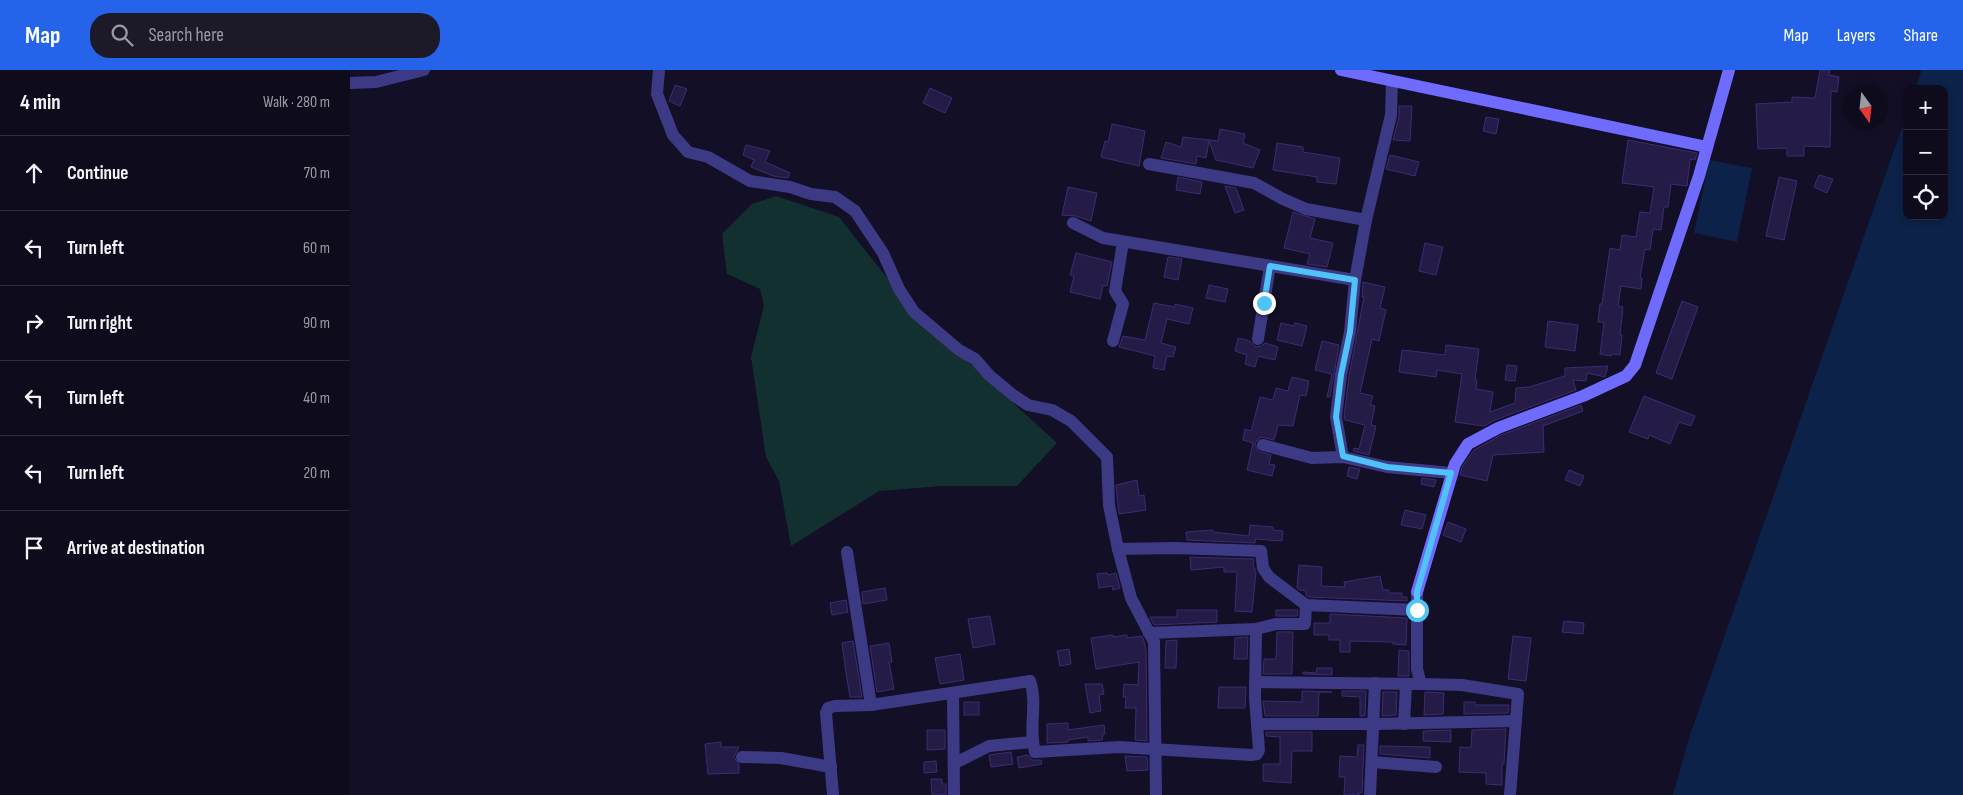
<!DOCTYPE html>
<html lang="en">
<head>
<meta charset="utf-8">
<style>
  :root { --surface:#0e0b1c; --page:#1c1929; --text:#f1f3f6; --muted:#9b9ba3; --line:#2e2b3b; --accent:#2563eb }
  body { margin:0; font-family:"Sofia Sans Condensed",sans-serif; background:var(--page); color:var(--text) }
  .controls { position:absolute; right:15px; top:15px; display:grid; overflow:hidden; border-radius:10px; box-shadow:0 2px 8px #0003 }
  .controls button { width:45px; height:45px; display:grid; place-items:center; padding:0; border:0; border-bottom:1px solid var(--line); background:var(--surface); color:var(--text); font:25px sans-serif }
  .compass { position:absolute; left:1493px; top:15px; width:45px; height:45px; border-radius:50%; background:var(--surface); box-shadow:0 2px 8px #0003; rotate:165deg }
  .stop { position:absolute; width:15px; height:15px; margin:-11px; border:4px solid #4fc3f7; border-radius:50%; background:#fff }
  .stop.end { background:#4fc3f7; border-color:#fff; box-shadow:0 1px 5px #0008 }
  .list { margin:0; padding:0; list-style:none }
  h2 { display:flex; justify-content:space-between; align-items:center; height:65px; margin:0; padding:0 20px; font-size:21px }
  h2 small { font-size:16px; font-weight:400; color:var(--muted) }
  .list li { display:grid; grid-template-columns:32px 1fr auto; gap:15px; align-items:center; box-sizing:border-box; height:75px; padding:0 20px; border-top:1px solid var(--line) }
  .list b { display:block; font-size:19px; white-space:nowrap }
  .list em { font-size:16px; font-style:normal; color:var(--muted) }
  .icon { flex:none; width:28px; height:28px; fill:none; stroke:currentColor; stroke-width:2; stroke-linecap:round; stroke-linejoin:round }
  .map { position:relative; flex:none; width:1613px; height:725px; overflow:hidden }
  header { display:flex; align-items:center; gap:30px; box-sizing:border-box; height:70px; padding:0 25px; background:var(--accent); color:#fff }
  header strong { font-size:24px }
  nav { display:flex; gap:28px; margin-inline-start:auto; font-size:18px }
  .search { width:350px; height:45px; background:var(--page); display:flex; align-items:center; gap:12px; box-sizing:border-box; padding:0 18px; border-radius:20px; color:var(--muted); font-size:19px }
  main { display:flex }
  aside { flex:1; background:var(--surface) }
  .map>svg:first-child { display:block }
  .green { fill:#12302f }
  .water { fill:#0c2248 }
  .building { fill:#241b47; stroke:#3b2d73 }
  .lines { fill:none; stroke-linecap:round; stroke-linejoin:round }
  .street { stroke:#3d3a85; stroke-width:12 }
  .secondary { stroke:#6f6bff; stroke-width:12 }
  .route { stroke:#4fc3f7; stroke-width:6 }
</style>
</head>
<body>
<header>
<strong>Map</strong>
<div class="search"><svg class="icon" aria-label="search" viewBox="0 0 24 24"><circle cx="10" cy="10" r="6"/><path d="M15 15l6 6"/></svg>Search here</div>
<nav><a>Map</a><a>Layers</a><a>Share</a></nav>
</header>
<main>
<aside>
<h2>4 min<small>Walk · 280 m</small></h2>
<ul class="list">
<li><svg class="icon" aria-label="ahead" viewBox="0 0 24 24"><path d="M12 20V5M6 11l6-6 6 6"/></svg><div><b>Continue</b></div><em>70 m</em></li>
<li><svg class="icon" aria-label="left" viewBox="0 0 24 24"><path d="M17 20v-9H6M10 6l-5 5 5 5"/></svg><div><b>Turn left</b></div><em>60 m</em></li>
<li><svg class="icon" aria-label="right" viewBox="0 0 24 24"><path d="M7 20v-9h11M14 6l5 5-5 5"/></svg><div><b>Turn right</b></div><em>90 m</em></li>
<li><svg class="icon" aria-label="left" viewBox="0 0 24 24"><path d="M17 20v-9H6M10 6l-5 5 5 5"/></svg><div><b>Turn left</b></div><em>40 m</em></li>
<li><svg class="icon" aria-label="left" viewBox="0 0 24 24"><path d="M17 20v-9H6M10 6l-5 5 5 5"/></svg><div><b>Turn left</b></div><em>20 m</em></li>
<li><svg class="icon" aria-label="arrive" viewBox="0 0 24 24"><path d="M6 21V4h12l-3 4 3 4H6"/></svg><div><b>Arrive at destination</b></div></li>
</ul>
</aside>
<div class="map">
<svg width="1613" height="725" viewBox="0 0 1613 725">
  <rect width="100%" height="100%" fill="#130f26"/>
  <polygon class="green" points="426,126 489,147 564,242 707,373 667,416 592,416 529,421 441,476 429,411 416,387 401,287 414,236 410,219 377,204 372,164 402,134"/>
  <g class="water">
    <polygon points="1572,0 1613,0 1613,725 1323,725 1339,668 1557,43 1557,146 1594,146 1594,19 1565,19"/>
    <polygon points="1359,90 1402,98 1387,172 1344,163"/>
  </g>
  <g class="building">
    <polygon points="1470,0 1480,0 1479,5 1489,7 1487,22 1481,21 1480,77 1454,76 1454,86 1437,86 1437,78 1408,79 1406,34 1442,32 1442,27 1465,28"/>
    <polygon points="325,15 337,19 330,36 319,31"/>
    <polygon points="580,18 602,28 595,43 573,33"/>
    <polygon points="1049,36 1062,36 1060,71 1043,70 1049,47"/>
    <polygon points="1136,47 1149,49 1146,64 1133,61"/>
    <polygon points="762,54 795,61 789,96 751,87 755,71 758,72"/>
    <polygon points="870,59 895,64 893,73 910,80 903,98 866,90 859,71 856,88 847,86 846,94 811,88 816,72 831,77 833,67 868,71"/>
    <polygon points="1278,70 1347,83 1345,90 1340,89 1337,116 1321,114 1318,137 1314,137 1311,160 1303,159 1300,180 1295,179 1290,208 1292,208 1291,219 1271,216 1268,236 1273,237 1270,265 1272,265 1270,285 1262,284 1261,286 1250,284 1254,252 1248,252 1250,234 1252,234 1260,178 1270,180 1272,165 1286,167 1290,142 1300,143 1304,117 1272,113"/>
    <polygon points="927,73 953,77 953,82 990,88 986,114 967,112 967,107 923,100"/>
    <polygon points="396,75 420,81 415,92 440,103 438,108 423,106 401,97 404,90 393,85"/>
    <polygon points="1040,85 1069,92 1065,106 1036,99"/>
    <polygon points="1469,105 1483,109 1477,123 1464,117"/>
    <polygon points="828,107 852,112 850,124 826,120"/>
    <polygon points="1429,107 1447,111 1434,170 1416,166"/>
    <polygon points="875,116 886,118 894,140 885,143"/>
    <polygon points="718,117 747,123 741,151 726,146 712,145"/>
    <polygon points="943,142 965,149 960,168 983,173 977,197 957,194 960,184 934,178"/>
    <polygon points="1075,173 1093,177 1086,205 1069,201"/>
    <polygon points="726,183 762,192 757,216 753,215 750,229 720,222 724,206 720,205"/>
    <polygon points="818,187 832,189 828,210 814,207"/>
    <polygon points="1013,212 1035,217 1030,238 1036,240 1029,271 1022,269 1010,323 1023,326 1020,335 1025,336 1021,355 1026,356 1019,385 1003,381 1004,378 1009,379 1015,355 995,350 994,347 999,306 1014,227 1012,227"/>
    <polygon points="859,215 878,219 875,232 856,228"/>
    <polygon points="1332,231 1348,237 1322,309 1306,303"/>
    <polygon points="804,233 825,237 825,234 843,238 839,254 817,249 811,273 826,277 823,287 817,286 814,300 803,298 805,286 769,277 773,266 795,270"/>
    <polygon points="1198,251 1228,255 1225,281 1195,277"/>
    <polygon points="931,253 944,256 945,253 957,256 952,276 927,270"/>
    <polygon points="888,268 900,271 906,277 911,276 915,273 928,277 925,290 908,286 905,297 895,294 897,285 885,281"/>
    <polygon points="972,271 989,275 980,327 977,327 982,304 965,300"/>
    <polygon points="1096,275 1129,279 1125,310 1127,310 1126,319 1143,322 1140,342 1165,333 1166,318 1179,317 1215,306 1215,298 1258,296 1255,307 1237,303 1236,311 1223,310 1226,320 1145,350 1134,356 1105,352 1112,304 1087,300 1086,307 1049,302 1052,280 1095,285"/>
    <polygon points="1157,295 1167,296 1165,311 1155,310"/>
    <polygon points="942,307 959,311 956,326 950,325 943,356 928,355 924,370 911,367 905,373 908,381 921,385 919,394 925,395 922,406 897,400 903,373 893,370 895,359 901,361 910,327 923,330 926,318 938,321"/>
    <polygon points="1294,326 1345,346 1341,356 1329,352 1320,374 1299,365 1298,369 1279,362"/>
    <polygon points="1231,335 1233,341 1193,356 1194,382 1143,385 1137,411 1110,405 1112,397 1124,380 1151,365"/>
    <polygon points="999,397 1010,399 1007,409 997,406"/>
    <polygon points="1219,400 1234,406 1230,416 1215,410"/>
    <polygon points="1072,408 1086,410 1084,417 1071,414"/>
    <polygon points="787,410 789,426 794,425 796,440 769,444 766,415"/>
    <polygon points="1055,440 1076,445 1072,459 1051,455"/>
    <polygon points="1098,452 1116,459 1111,472 1093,465"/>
    <polygon points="900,455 923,457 923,460 933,461 932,471 905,469 905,473 837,470 836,462 863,460 863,462 899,466"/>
    <polygon points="840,487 904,489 903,495 906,502 902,542 885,541 887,502 874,502 874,497 841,500"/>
    <polygon points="949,495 972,497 971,516 995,517 994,512 1030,506 1033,520 1039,520 1039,523 1052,523 1052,527 1057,527 1057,531 959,527 956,525 956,521 950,520 947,518"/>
    <polygon points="757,503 758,505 766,503 770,518 763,520 762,516 749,518 747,504"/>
    <polygon points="535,518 537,530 513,534 512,522"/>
    <polygon points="496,530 498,542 482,545 480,533"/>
    <polygon points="827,540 867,540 867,552 804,555 800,547 827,547"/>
    <polygon points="926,540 948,540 947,546 926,546"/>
    <polygon points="980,544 1057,548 1056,575 1043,574 1043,572 1000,571 1000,582 990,582 990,570 979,570 979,565 964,565 964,553 980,553"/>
    <polygon points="640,546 645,574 623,578 618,549"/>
    <polygon points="1214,551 1234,553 1233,564 1212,562"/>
    <polygon points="927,562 943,562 942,604 913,604 914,589 926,589"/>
    <polygon points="763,565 763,567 777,565 777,568 792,566 794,571 796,581 797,671 785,670 786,638 775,638 776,627 773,627 774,614 788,615 789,592 746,599 741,568"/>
    <polygon points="1163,566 1181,568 1176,611 1158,609"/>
    <polygon points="898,567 897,589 884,589 885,568"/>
    <polygon points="827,570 826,598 815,598 816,571"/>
    <polygon points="503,571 512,627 500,627 496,603 492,573"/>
    <polygon points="539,573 542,592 539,592 544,619 527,622 520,576"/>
    <polygon points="719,579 721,594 710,596 707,581"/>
    <polygon points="1049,580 1059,581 1059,606 1048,606"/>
    <polygon points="610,584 614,610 590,614 585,588"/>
    <polygon points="967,598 982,598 982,605 953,604 953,602 966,603"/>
    <polygon points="735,614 752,614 754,624 749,625 751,641 740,643"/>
    <polygon points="869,617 896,617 895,638 868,638"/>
    <polygon points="952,621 982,622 969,622 968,646 915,646 913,631 952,632"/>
    <polygon points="992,621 1016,621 1015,646 1010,646 1010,627 992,626"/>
    <polygon points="1033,622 1047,622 1046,645 1032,646"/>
    <polygon points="1075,622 1094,623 1093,644 1074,645"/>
    <rect x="614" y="632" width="15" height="13"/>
    <polygon points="1114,632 1125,632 1125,635 1159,635 1158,643 1114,644"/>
    <polygon points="718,653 718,660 754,655 755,664 753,664 752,670 738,671 738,667 718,670 718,672 697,673 697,654"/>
    <polygon points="1156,659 1154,694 1152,694 1152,715 1136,714 1136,703 1109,702 1110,677 1121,678 1122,660"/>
    <polygon points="577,660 595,660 595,679 577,680"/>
    <polygon points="1101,660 1101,672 1073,671 1073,661"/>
    <polygon points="916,662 962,662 962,681 942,681 941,713 913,711 913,694 930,694 930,667 916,666"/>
    <polygon points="371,672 371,677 389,677 384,687 389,694 389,703 358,704 355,674"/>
    <polygon points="1008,675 1014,675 1012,723 1009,722 1009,725 994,725 995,707 989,707 990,686 1007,687"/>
    <polygon points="1030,676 1080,677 1080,688 1030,684"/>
    <polygon points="661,682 663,694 641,697 639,685"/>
    <polygon points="678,685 682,690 691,690 692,694 669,698 667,687"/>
    <polygon points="775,686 797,687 798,700 777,701"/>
    <polygon points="586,691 587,702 574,703 574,692"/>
    <polygon points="581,709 592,709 592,714 596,714 596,725 582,725"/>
  </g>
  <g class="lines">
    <g class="street">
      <polyline points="309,0 307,24 323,65 338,82 358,87 400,111 440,117 461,124 485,127 505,141 533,183 549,219 564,242 609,280 625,289 639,305 663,325 678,335 702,340 721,351 757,387 759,435 768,479 824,478 911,481 913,498 919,507 956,535 1067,540"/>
      <polyline points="0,13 26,12 74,0"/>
      <polyline points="799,94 904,113 933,129 956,139 1016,150"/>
      <polyline points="723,153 753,168 1005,210 1016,150 1041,45 1042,11"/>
      <polyline points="908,269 920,196"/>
      <polyline points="763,271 773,234 765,221 773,172"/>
      <polyline points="913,375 962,388 993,387 1037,397 1101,403"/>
      <polyline points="993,387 986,347 991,305 1000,262 1005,210"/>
      <polyline points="768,479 781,528 804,572 806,725"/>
      <polyline points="497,482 521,635"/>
      <polyline points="1067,522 1067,599 1071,614 1112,615 1168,624 1160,725"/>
      <polyline points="799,563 906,559 926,554 955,554 956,535"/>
      <polyline points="905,612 1071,614"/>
      <polyline points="603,623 604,725"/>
      <polyline points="907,654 1024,654 1166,651"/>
      <polyline points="1054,654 1056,614"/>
      <polyline points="392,687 431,688 481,697"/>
      <polyline points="1022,692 1086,697"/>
      <polyline points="605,693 639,676 682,672"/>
      <path d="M483,725L476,643L478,638L485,636L521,635L680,611C688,633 678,658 685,682L769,677L901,685L907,684L909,680L905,628L906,559"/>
      <polyline points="1020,725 1025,613"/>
    </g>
    <g class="secondary">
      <polyline points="991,0 1357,77"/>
      <polyline points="1067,522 1105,394 1118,374 1148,358 1233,326 1276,306 1285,295 1349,106 1379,0"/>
    </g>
  </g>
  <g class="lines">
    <polyline class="route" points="914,233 920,196 1005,210 1000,262 991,305 986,347 993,386 1037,397 1101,403 1067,522 1067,540"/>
  </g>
</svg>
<div class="controls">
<button>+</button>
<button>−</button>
<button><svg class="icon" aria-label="locate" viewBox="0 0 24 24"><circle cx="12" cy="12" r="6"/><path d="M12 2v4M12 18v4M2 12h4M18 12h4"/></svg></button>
</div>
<svg class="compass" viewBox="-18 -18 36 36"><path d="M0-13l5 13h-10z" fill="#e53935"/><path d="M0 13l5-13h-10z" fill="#9b9ba3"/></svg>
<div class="stop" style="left:1067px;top:540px"></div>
<div class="stop end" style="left:914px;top:233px"></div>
</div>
</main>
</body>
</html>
